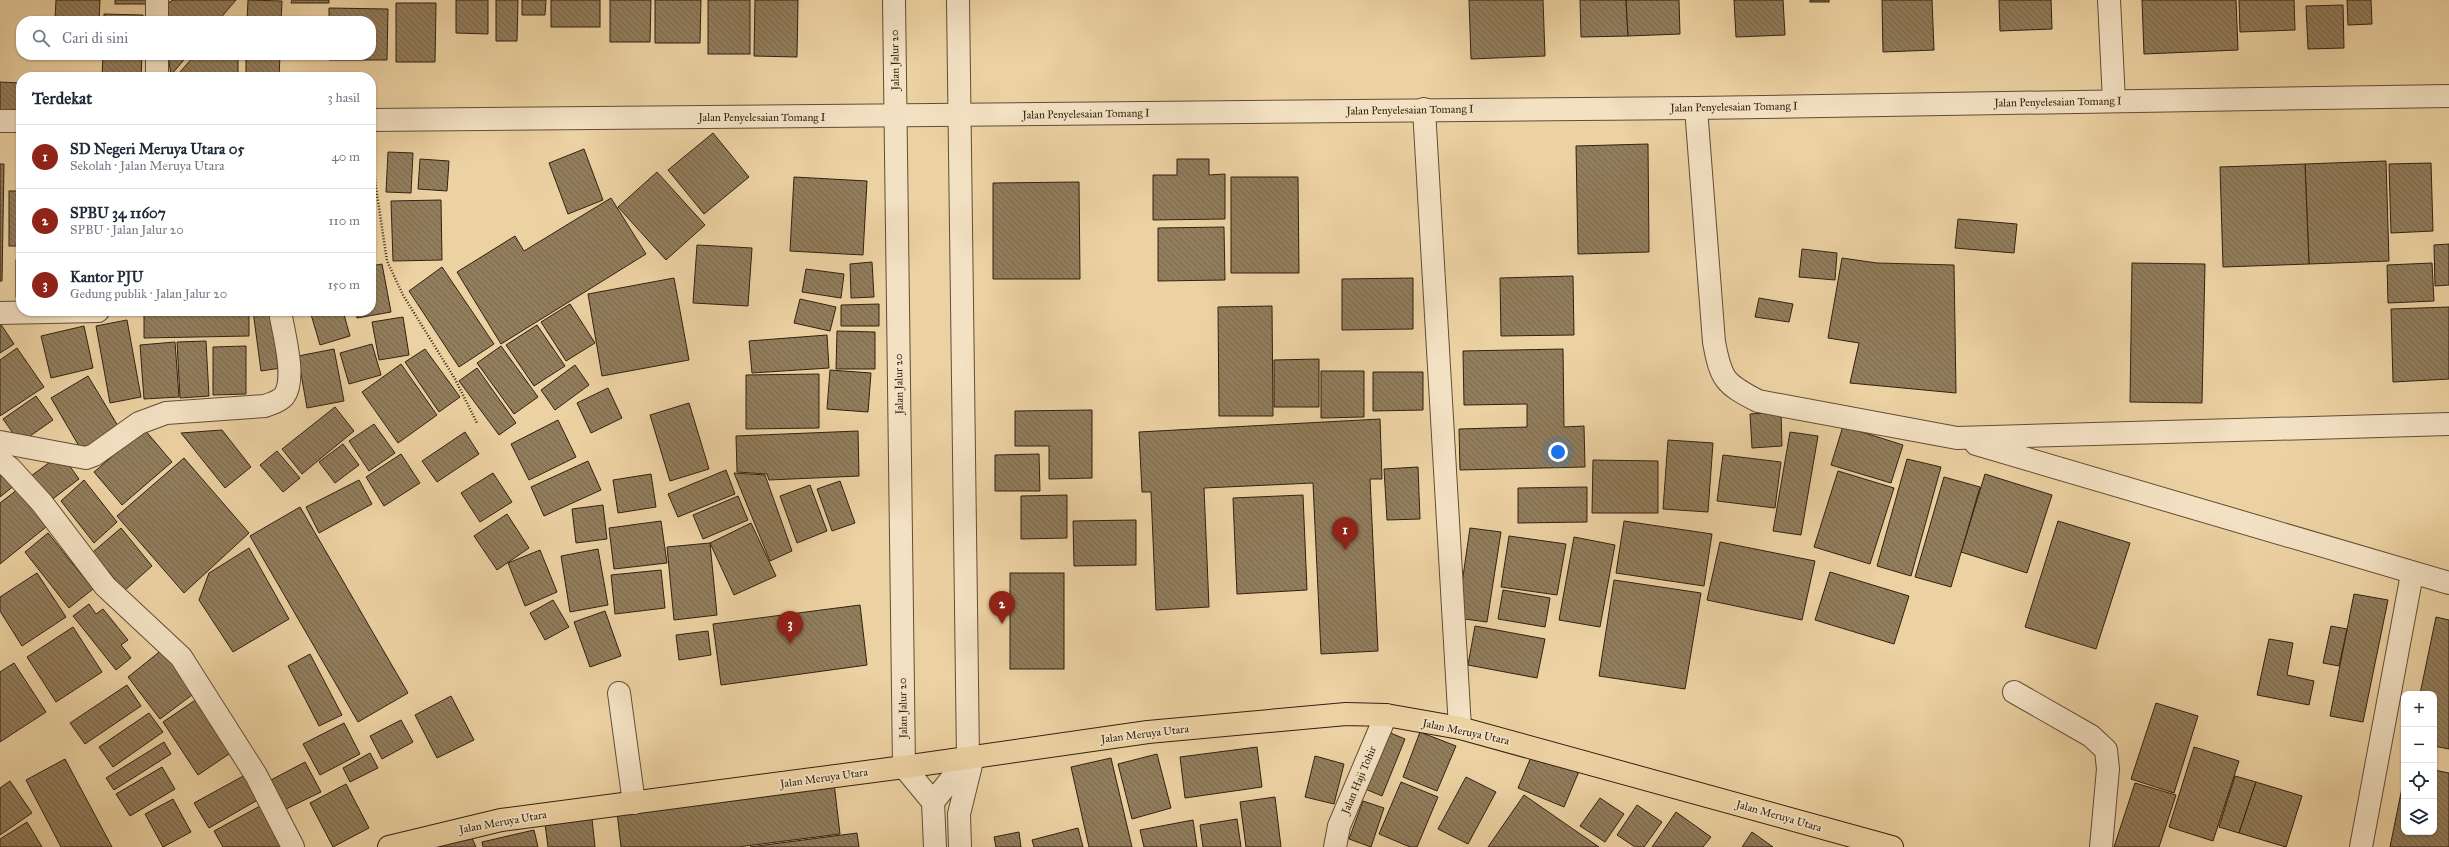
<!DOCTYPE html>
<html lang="id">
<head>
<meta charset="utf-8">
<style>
  :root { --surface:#fff; --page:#f6f6f7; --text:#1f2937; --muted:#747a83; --line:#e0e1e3; --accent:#8f2418 }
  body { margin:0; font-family:"IM FELL Great Primer",serif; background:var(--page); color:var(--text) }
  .controls { position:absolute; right:12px; bottom:12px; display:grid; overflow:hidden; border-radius:8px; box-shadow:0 1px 3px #0004 }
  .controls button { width:36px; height:36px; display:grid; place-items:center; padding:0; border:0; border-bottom:1px solid var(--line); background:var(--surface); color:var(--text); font:20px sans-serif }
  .you { position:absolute; left:1558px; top:452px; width:14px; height:14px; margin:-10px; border:3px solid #fff; border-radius:50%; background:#1a73e8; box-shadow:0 0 0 6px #1a73e833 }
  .badge { display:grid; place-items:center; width:26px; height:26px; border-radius:50%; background:var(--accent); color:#fff; font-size:13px; font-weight:700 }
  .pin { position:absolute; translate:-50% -33px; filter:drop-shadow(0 1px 2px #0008) }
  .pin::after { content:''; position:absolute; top:21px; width:14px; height:12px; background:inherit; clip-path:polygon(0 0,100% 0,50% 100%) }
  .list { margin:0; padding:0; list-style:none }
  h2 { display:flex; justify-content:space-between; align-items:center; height:52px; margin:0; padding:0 16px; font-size:17px }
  h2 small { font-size:13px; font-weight:400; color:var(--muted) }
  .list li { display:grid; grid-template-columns:26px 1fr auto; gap:12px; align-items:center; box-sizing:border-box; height:64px; padding:0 16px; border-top:1px solid var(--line) }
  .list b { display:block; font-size:15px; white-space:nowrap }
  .list p { margin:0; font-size:13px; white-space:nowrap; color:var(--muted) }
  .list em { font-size:13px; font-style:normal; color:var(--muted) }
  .icon { flex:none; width:22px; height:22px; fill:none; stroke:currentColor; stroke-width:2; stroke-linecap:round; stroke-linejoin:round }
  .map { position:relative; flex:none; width:2449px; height:847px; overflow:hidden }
  .search { position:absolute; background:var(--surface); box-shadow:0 1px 3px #0004; left:16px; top:16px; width:360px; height:44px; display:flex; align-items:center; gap:10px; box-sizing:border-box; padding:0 14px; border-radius:16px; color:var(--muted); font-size:15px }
  .panel { position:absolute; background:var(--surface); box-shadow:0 1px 3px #0004; left:16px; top:72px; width:360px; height:244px; border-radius:16px }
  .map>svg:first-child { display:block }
  .building { fill:url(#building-back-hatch); stroke:#312111 }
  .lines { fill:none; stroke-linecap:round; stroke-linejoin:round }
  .minor-casing { stroke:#604d35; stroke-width:24 }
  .major-casing { stroke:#312111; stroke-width:24 }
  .path { stroke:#312111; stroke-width:2.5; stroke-dasharray:1 2; stroke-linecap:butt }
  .minor { stroke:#f3e1c3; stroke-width:22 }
  .major { stroke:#ecd1a2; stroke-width:22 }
  .labels { text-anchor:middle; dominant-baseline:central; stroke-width:3.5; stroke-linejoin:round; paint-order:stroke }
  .street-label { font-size:11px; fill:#312111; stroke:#f3e1c3 }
</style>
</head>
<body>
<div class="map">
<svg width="2449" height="847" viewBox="0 0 2449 847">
  <defs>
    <pattern id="building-back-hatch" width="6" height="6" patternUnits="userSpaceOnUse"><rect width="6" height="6" fill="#927d5c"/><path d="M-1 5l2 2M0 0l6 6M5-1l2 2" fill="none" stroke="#78664b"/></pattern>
  </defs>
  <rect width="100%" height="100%" fill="#ecd1a2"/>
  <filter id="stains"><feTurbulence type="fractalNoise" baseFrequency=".005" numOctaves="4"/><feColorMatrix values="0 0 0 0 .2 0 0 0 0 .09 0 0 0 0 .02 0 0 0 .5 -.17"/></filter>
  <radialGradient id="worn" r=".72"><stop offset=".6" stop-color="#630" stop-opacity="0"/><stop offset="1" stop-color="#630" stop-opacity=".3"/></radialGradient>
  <g class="building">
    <polygon points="56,0 100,0 99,20 55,18"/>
    <rect x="115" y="0" width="37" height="4"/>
    <polygon points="173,0 236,0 218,21 164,21 162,7"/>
    <polygon points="248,0 282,1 281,21 247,21"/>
    <polygon points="292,0 329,0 329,3 291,3"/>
    <polygon points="456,0 488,0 488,34 456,33"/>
    <polygon points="496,0 518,0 517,41 496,41"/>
    <polygon points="522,0 546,0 545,15 522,15"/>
    <rect x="551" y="0" width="49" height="27"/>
    <polygon points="610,0 651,0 650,42 610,42"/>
    <polygon points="655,0 701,0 700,43 655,43"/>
    <rect x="708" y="0" width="42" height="54"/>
    <polygon points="755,0 798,0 797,57 754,56"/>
    <polygon points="1469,0 1543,0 1545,56 1471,59"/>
    <polygon points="1580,0 1626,0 1628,36 1581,37"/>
    <polygon points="1626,0 1679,0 1680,34 1628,36"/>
    <polygon points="1734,0 1783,0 1785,35 1736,37"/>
    <rect x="1810" y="0" width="19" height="2"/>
    <polygon points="1882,0 1932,0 1934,50 1883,52"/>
    <polygon points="1999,0 2051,0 2052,29 2000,31"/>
    <polygon points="2142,0 2236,0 2238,50 2144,54"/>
    <polygon points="2239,0 2294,0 2295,30 2240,32"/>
    <polygon points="2347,0 2371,0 2372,24 2348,25"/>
    <polygon points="396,3 436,3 435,62 396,62"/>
    <polygon points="2343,5 2344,48 2308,49 2306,6"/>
    <polygon points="329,8 388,9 387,60 329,60 329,55 371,55 371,21 329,21"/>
    <polygon points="104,14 143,15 143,21 104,21"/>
    <polygon points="103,55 142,55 141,77 102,77"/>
    <polygon points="168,55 188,55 171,75"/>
    <polygon points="246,55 280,55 279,77 246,77"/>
    <polygon points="194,56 238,58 238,77 180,77 180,72"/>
    <polygon points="0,82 21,83 21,116 0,114"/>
    <polygon points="713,133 749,177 704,214 668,170"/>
    <polygon points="1648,144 1649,252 1578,254 1576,146"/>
    <polygon points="584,149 603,200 568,214 549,163"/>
    <polygon points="388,152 413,153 411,193 386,192"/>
    <polygon points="420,159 449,161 447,191 418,189"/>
    <polygon points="1177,159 1209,159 1209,175 1225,174 1225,219 1153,220 1153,175 1177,175"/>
    <polygon points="2386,161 2389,261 2309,264 2305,164"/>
    <polygon points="2431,163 2433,231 2391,233 2389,164"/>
    <polygon points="0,164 4,164 2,281 0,281"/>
    <polygon points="2305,164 2309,264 2223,267 2220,167"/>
    <polygon points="657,172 705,225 666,260 618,207"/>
    <polygon points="794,177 867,181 863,255 790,251"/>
    <polygon points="1231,177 1298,177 1299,273 1231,273"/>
    <polygon points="1079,182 1080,279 993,279 993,183"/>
    <rect x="9" y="191" width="12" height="55"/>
    <polygon points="611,198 646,254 501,344 457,272 515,236 524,251"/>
    <polygon points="441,200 442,260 393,261 391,201"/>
    <polygon points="1958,219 2017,224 2014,253 1955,248"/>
    <polygon points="1224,227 1225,280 1158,281 1158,228"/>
    <polygon points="2449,244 2449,285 2435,286 2434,245"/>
    <polygon points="697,245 752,248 748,306 693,303"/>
    <polygon points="1802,249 1837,253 1835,280 1799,277"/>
    <polygon points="1842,258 1877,263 1954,265 1956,393 1850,383 1859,343 1828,338"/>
    <rect x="16" y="260" width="5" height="37"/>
    <polygon points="872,262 874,297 851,298 850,264"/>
    <polygon points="2132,263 2205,264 2202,403 2130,402"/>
    <polygon points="2432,263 2434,301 2388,303 2387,265"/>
    <polygon points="382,264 391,312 357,318 356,311 371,311 371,266"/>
    <polygon points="442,267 494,344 459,367 409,291"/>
    <polygon points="806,269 844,274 841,298 802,292"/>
    <polygon points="1573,276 1574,335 1501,336 1500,278"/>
    <polygon points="674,278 689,360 602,376 588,294"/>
    <polygon points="1413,278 1413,329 1342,330 1342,279"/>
    <polygon points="1759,298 1793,304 1789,322 1755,317"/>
    <polygon points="800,299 836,307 830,331 794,323"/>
    <polygon points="570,304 595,343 566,361 541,322"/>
    <polygon points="879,304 879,326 841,326 841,305"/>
    <polygon points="1272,306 1273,416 1219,416 1218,307"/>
    <polygon points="2449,307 2449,379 2393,382 2391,309"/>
    <polygon points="144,311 249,311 249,336 144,338"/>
    <polygon points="253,311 273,311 281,368 261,371"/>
    <polygon points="310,311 343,311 350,336 320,345"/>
    <polygon points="403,317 409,355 379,360 372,322"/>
    <polygon points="127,320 141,397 110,403 96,326"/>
    <polygon points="0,323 14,344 0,353"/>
    <polygon points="537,325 565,366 534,386 506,345"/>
    <polygon points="84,326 93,368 51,378 41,336"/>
    <polygon points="837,331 875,332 875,369 836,369"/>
    <polygon points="827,335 829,368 752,373 749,341"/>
    <polygon points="206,341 209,396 180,398 177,342"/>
    <polygon points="175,342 179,397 144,399 140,345"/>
    <polygon points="372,344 381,375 349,384 340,353"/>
    <polygon points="246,346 246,394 213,395 213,347"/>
    <polygon points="501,346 538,397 514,414 477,363"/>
    <polygon points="17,348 44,387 0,416 0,360"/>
    <polygon points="334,349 344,401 307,408 298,356"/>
    <polygon points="425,349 460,397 439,412 405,362"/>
    <polygon points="1563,349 1564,427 1584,426 1585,467 1460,470 1459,429 1527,427 1527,404 1464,405 1463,351"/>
    <polygon points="1319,359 1319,407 1274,407 1274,360"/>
    <polygon points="401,364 437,415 398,443 362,392"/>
    <polygon points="575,365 589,385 555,410 541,390"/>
    <polygon points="477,368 516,423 499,435 459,381"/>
    <polygon points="830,370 871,373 868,412 827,409"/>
    <polygon points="1321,371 1364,371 1364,417 1321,418"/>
    <polygon points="1373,372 1423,372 1423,410 1373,411"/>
    <polygon points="819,374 819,428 746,429 746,375"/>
    <polygon points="88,376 121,431 83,453 51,398"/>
    <polygon points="608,388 622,418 591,433 577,403"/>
    <polygon points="36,396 53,420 20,443 3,419"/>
    <polygon points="689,403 709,469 670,481 650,415"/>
    <polygon points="335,407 354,431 302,474 282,449"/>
    <polygon points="1092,410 1092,478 1049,479 1049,446 1015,446 1015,411"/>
    <polygon points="1781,412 1782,446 1752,448 1750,414"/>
    <polygon points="1380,419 1382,479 1370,479 1378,651 1321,654 1313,483 1204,488 1209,607 1156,610 1151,492 1142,492 1139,432"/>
    <polygon points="558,420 576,457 529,480 511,444"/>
    <polygon points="374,424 395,453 369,471 349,441"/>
    <polygon points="1843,426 1903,445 1891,483 1831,465"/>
    <polygon points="144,429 172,462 122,505 94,472"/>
    <polygon points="222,430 251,467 225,488 181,433"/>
    <polygon points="858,431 859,476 769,480 767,474 737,472 736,436"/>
    <polygon points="465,432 479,454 437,482 422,461"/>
    <polygon points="1790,432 1818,436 1801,535 1773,531"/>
    <polygon points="1668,440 1713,443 1708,512 1663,509"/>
    <polygon points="343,444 359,465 335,483 319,462"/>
    <polygon points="277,451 300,478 283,492 260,465"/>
    <polygon points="61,454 79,479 50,501 31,476"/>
    <polygon points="401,454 420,483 384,506 366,477"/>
    <polygon points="1039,454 1040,491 995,491 995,455"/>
    <polygon points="1723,455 1781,462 1775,508 1717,501"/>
    <polygon points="184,458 249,533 184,593 117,516"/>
    <polygon points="1907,459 1941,467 1911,576 1877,566"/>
    <polygon points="1593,460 1658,461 1658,513 1592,513"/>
    <polygon points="588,461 601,490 544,516 531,487"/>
    <polygon points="1418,467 1420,519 1387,520 1384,469"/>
    <polygon points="0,468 15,485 0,497"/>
    <polygon points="726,470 735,494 678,517 668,494"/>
    <polygon points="1838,471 1894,488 1870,564 1814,547"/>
    <polygon points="493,473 512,502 480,522 461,493"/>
    <polygon points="734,473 765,475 792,551 770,561"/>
    <polygon points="651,474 656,507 618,513 613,480"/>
    <polygon points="1985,474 2052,495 2027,573 1961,552"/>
    <polygon points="1944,477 1980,487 1951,587 1915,577"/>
    <polygon points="84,480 117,522 94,543 61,501"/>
    <polygon points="359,480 372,504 319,533 306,507"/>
    <polygon points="840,481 855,523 832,531 817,489"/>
    <polygon points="810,485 827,531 797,543 780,496"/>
    <polygon points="22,486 51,523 0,564 0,503"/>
    <polygon points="1587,487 1587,522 1518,523 1518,488"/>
    <polygon points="1067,495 1067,538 1021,539 1021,496"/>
    <polygon points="1303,495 1307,590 1237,594 1233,498"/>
    <polygon points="738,496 748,520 703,539 693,515"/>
    <polygon points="603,505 607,539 576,543 572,509"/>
    <polygon points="300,507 408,693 358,722 250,536"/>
    <polygon points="507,514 529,548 497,570 474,536"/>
    <polygon points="1136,520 1136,565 1074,566 1073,521"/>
    <polygon points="661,521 667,563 614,569 609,528"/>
    <polygon points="1624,521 1712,534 1704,586 1616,573"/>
    <polygon points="2058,521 2130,543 2096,649 2025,627"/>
    <polygon points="751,523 776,576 734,595 710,543"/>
    <polygon points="121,528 152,566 124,591 93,552"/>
    <polygon points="1470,528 1501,532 1487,622 1457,618"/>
    <polygon points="48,533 93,589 69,608 25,552"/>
    <polygon points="1509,536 1566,544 1557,595 1501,587"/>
    <polygon points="1574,537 1615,545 1600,627 1559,620"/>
    <polygon points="1720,542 1815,561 1802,620 1707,600"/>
    <polygon points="710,543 717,615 674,620 667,547"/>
    <polygon points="249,548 289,619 233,652 199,600 209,573"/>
    <polygon points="598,549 608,605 570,612 561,556"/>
    <polygon points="540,550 557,592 525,606 508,563"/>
    <polygon points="661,570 665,608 615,614 611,575"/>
    <polygon points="1830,572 1909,596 1894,644 1815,620"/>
    <polygon points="37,573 66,617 22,646 0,611 0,597"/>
    <rect x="1010" y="573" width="54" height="96"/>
    <polygon points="1614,580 1701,593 1685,689 1599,676"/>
    <polygon points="1503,590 1550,598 1545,627 1498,619"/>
    <polygon points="2354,594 2388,600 2363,722 2330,716"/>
    <polygon points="553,600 569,627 545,640 530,613"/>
    <polygon points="89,604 96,614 103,609 128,640 121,645 131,658 116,670 73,616"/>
    <polygon points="860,605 867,665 721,685 713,624"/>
    <polygon points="605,611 621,656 590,667 574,622"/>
    <polygon points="2436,617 2449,620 2449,749 2434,746 2434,694 2420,694"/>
    <polygon points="1475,626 1545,639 1537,678 1468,665"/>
    <polygon points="2331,626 2347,629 2339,666 2323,663"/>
    <polygon points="73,627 102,672 56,702 27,657"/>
    <polygon points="708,631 711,655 679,660 676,635"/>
    <polygon points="2269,639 2293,643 2287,675 2314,681 2309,705 2257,695"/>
    <polygon points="163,649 196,692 160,719 128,677"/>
    <polygon points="310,654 342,715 319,726 288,666"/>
    <polygon points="14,663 46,712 0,742 0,672"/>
    <polygon points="127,685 141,706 85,744 70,723"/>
    <polygon points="451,696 474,740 437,758 415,715"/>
    <polygon points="197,699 232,752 198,775 163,722"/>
    <polygon points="2156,703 2198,716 2174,793 2131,779"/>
    <polygon points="149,713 163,732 113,767 99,747"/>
    <polygon points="401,720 413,742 382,759 370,736"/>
    <polygon points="344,723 360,754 320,775 303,744"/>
    <polygon points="1381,729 1405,739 1382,796 1358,786"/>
    <polygon points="1420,732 1456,746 1437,791 1403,777"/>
    <polygon points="164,742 171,754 114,790 106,778"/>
    <polygon points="1257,747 1262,787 1185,798 1180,757"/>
    <polygon points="2194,747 2239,761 2213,841 2169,827"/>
    <polygon points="1534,750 1580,769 1564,807 1518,788"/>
    <polygon points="370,753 378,768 350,782 343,768"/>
    <polygon points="1157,754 1171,808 1132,819 1118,764"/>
    <polygon points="1315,756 1344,764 1334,804 1305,797"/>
    <polygon points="1111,758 1132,847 1089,847 1071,767"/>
    <polygon points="65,759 112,847 61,847 26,780"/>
    <polygon points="305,762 321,792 284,810 269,781"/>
    <polygon points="162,767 175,789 130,816 116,794"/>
    <polygon points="2434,770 2449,773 2449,847 2390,847 2404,778 2404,832 2434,832"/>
    <polygon points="247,774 261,798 209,828 194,803"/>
    <polygon points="2235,776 2256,782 2239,833 2219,827"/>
    <polygon points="1466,777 1496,792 1468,844 1438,829"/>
    <polygon points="10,781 32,813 0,835 0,788"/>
    <polygon points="1401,782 1438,797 1417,847 1410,847 1379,834"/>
    <polygon points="2256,782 2302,796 2286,847 2239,833"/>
    <polygon points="834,783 840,834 738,847 621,847 617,812"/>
    <polygon points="2135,783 2176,795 2159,847 2114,847"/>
    <polygon points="346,784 369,828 333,847 310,803"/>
    <polygon points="1524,795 1599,847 1488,847"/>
    <polygon points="1275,797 1281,847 1246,847 1240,802"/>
    <polygon points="1600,798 1624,814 1605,842 1580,826"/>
    <polygon points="173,799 191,832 163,847 145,814"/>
    <polygon points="1363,801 1384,808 1371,847 1349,839"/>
    <polygon points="262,805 284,847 223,847 214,831"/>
    <polygon points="1637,805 1662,822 1644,847 1635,847 1617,835"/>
    <polygon points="1676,812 1711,837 1703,847 1652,847"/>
    <polygon points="592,819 595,847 548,847 545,824"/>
    <polygon points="1237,819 1241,847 1203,847 1200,825"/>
    <polygon points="1193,820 1197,847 1144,847 1140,830"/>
    <polygon points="27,822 42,847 0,847 0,839"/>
    <polygon points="1078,828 1083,847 1034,847 1032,840"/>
    <polygon points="534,830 538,847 483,847 482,842"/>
    <polygon points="1019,832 1021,847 996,847 994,837"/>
    <polygon points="1752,832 1773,847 1742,847"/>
    <polygon points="857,833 859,847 750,847"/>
    <polygon points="470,834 476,847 440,847"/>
  </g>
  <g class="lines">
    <g class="minor-casing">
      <g id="minor">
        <polyline points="157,0 157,21"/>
        <polyline points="894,0 904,767 933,802 935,847"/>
        <polyline points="2109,0 2114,101"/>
        <polyline points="157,55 157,77"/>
        <path d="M1696,108L1714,342C1721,380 1725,384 1758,401L1957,438L2449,424"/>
        <polyline points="1424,109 1460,728"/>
        <polyline points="371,120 1696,108 2449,96"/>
        <polyline points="0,121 21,121"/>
        <polyline points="0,313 98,311"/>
        <path d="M0,442L86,458L94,455L139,423L166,413L265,406C272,403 279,402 284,396C297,379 283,331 280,311"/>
        <polyline points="1976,444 2449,583"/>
        <polyline points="0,460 10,468 42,503 105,586 181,657 256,775 293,847"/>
        <polyline points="2014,692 2091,736 2106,750 2108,769 2101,847"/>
        <polyline points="619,693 634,803"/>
        <polyline points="933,802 968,758 958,0"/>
        <polyline points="960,847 959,814 973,757"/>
        <polyline points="1335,847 1339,826 1386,715"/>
        <polyline points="2361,847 2412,574"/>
      </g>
    </g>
    <g class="major-casing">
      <polyline id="major" points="389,847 501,820 904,767 1148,732 1346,714 1386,715 1460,728 1892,847"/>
    </g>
    <polyline class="path" points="374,149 375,181 387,261 403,295 455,379 477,423"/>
    <use href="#minor" class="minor"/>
    <use href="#major" class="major"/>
  </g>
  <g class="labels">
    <g class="street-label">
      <text transform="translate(895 60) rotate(-91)">Jalan Jalur 20</text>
      <text transform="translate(2058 102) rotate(-1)">Jalan Penyelesaian Tomang I</text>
      <text transform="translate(1734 107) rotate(-1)">Jalan Penyelesaian Tomang I</text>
      <text transform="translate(1410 110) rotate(-1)">Jalan Penyelesaian Tomang I</text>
      <text transform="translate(1086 114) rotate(-1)">Jalan Penyelesaian Tomang I</text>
      <text x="762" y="117">Jalan Penyelesaian Tomang I</text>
      <text transform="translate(899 384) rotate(-91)">Jalan Jalur 20</text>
      <text transform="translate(903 708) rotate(-91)">Jalan Jalur 20</text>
      <text transform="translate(1466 732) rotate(12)">Jalan Meruya Utara</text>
      <text transform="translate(1145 734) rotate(-7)">Jalan Meruya Utara</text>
      <text transform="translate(824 778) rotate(-8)">Jalan Meruya Utara</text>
      <text transform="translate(1359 780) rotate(-67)">Jalan Haji Tohir</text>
      <text transform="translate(1779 816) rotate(16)">Jalan Meruya Utara</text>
      <text transform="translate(503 822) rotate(-10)">Jalan Meruya Utara</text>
    </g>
  </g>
  <rect width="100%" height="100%" filter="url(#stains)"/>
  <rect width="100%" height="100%" fill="url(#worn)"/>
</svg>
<div class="controls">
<button>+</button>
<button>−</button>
<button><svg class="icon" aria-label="locate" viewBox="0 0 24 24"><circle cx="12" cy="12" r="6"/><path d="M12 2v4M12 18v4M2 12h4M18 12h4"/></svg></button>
<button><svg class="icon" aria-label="layers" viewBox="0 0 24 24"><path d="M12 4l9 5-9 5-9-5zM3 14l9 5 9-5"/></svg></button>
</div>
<div class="you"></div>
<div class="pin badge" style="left:1345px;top:550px">1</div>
<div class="pin badge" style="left:1002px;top:624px">2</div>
<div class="pin badge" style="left:790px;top:644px">3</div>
<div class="search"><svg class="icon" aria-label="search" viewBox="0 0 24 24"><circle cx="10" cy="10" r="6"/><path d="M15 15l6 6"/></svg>Cari di sini</div>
<section class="panel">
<h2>Terdekat<small>3 hasil</small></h2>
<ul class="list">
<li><span class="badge">1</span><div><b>SD Negeri Meruya Utara 05</b><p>Sekolah · Jalan Meruya Utara</p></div><em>40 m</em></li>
<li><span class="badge">2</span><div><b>SPBU 34 11607</b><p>SPBU · Jalan Jalur 20</p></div><em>110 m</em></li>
<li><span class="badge">3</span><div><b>Kantor PJU</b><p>Gedung publik · Jalan Jalur 20</p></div><em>150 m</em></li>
</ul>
</section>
</div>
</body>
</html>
